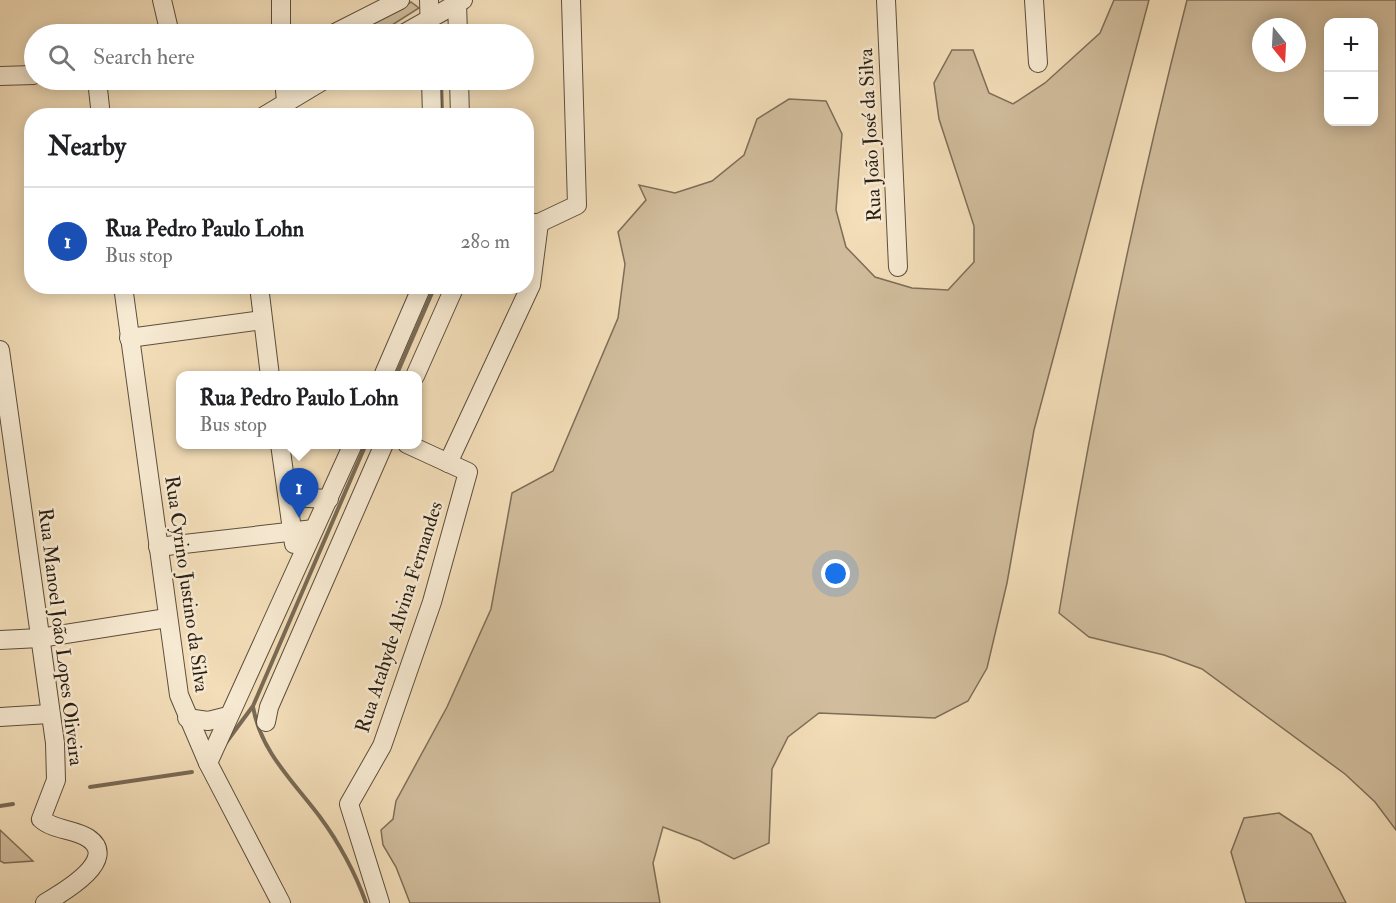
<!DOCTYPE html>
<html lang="en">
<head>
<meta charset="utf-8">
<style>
  :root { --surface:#fff; --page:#f6f6f6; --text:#202124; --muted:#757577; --line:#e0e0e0; --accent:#111827 }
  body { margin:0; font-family:"IM FELL Double Pica",serif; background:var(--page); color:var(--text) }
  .controls { position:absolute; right:18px; top:18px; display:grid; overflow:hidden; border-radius:12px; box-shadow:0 3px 15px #0003 }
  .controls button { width:54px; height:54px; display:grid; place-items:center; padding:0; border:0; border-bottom:2px solid var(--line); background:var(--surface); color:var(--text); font:30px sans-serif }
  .compass { position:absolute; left:1252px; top:18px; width:54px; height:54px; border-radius:50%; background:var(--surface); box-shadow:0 3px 15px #0003; rotate:162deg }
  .you { position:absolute; left:836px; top:574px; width:21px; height:21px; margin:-15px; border:4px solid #fff; border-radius:50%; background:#1a73e8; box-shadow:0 0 0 9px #1a73e833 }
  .badge { display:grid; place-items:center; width:39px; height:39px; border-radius:50%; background:var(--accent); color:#fff; font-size:20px; font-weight:700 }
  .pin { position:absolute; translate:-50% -50px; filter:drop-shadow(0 2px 3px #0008) }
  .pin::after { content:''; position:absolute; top:32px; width:21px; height:18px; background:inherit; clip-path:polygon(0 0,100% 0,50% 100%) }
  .popup { position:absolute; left:176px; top:371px; width:246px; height:78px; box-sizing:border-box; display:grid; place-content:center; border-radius:12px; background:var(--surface); filter:drop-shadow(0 2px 4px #0005); font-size:20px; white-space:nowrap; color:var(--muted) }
  .popup b { font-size:22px; color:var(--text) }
  .popup::after { content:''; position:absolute; left:50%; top:100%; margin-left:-12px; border:12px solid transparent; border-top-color:var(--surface) }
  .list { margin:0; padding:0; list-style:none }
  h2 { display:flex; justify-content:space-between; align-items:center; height:78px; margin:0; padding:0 24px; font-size:26px }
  h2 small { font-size:20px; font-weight:400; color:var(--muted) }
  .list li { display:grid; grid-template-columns:39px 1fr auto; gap:18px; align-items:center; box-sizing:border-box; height:108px; padding:0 24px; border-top:2px solid var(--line) }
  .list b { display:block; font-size:22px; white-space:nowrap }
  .list p { margin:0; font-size:20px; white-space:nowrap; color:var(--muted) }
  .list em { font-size:20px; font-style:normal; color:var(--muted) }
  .icon { flex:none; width:33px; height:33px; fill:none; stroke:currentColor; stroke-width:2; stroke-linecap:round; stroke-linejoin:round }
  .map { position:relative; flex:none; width:1396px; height:903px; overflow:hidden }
  .search { position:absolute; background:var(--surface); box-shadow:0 3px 15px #0003; left:24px; top:24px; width:510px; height:66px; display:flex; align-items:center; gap:15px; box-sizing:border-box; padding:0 21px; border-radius:33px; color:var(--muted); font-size:22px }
  .panel { position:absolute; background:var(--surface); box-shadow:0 3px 15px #0003; left:24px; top:108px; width:510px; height:186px; border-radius:24px }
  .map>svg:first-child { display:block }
  .green { fill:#d1bd9d; stroke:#7d6e58; stroke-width:1.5; fill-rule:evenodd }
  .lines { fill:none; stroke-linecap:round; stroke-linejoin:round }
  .stream { stroke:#796a55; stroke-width:4 }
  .minor-casing { stroke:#5c4e3d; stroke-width:20 }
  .minor { stroke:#f7ead2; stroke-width:18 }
  .labels { text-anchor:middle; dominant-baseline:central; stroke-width:5; stroke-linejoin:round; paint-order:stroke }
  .street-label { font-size:20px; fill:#291e14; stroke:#f7ead2 }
</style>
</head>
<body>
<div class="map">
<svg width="1396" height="903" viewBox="0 0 1396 903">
  <rect width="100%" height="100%" fill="#f3deb9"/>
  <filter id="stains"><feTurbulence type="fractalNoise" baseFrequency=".00333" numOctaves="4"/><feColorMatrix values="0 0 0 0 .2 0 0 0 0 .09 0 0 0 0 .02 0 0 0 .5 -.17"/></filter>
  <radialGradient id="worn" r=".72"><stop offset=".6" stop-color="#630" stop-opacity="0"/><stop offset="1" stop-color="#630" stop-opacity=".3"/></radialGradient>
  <g class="green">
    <polygon points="1114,0 1149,0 1034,430 1007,583 987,668 968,701 935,718 819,713 788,737 772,769 769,843 734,859 700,841 663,827 653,863 660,903 410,903 396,867 383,845 381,830 393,819 396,801 447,707 491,609 512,493 553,471 618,318 625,264 618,232 646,200 639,185 675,193 712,181 744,155 757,119 789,99 826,101 842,134 836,210 846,247 875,277 912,288 948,290 974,262 974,226 939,119 934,83 952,50 973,50 989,93 1013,104 1045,83 1100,33"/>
    <path d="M1187,0H1396V830L1375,802L1345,774L1202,669L1164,655L1089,637L1059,613C1093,407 1135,203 1187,0ZM1328,22H1374V122H1328ZM1261,27H1297V63H1261Z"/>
    <polygon points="411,2 419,8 378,34 355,34"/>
    <polygon points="1279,813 1311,834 1346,903 1246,903 1231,852 1244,818"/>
    <polygon points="0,830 33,861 4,863 0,861"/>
  </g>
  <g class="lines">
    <g class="stream">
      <polyline points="441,80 442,116"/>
      <polyline points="396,376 435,286"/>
      <path d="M253,707C261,752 293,781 320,817C338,841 356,874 366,903"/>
      <polyline points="225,744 253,706 366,444"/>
      <polyline points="90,787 192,772"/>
      <polyline points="0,806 13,804"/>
    </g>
    <g class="minor-casing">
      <g id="minor">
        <polyline points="162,0 170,34"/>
        <polyline points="281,0 281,34"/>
        <polyline points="429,0 430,34"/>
        <polyline points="886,0 898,267"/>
        <polyline points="1034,0 1038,63"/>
        <polyline points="457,3 458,34"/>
        <polyline points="333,34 400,0"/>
        <polyline points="403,34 463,0"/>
        <polyline points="0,76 34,75"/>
        <polyline points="97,80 101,116"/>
        <polyline points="284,80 286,101"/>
        <polyline points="431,80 432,116"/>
        <polyline points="459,80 460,116"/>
        <polyline points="264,116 324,80"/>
        <polyline points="526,223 539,223 577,205 571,0"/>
        <polyline points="123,286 179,695 208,763 281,903"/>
        <polyline points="259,286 270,376"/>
        <polyline points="129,338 262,320"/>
        <path d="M0,350L55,743L56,780L41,819C53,830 74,829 88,838C121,860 60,894 45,903"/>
        <polyline points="383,376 422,286"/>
        <polyline points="415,376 455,286"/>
        <polyline points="280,444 294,544"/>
        <polyline points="448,463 531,285 539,223"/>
        <polyline points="288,497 329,499"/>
        <polyline points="158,547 314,529"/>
        <polyline points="0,640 40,638 167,618"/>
        <polyline points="0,717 49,714"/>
        <polyline points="187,718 208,721 228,716"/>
        <polyline points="266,722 269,707 384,444"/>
        <polyline points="208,763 353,444"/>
        <polyline points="380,903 349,804 382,746 432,602 468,472 407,444"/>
      </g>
    </g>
    <use href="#minor" class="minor"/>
  </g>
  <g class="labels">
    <g class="street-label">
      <text transform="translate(870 135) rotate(-93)">Rua João José da Silva</text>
      <text transform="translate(187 584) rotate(82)">Rua Cyrino Justino da Silva</text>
      <text transform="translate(399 617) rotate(-72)">Rua Atahyde Alvina Fernandes</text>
      <text transform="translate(61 637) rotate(83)">Rua Manoel João Lopes Oliveira</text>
    </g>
  </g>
  <rect width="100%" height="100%" filter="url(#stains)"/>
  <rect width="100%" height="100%" fill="url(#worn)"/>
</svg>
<div class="controls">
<button>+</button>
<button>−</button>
</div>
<svg class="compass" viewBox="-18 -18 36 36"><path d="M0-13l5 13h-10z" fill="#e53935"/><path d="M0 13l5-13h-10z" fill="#757577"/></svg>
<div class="you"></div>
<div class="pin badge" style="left:299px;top:518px;background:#1a4fb4">1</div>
<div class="popup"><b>Rua Pedro Paulo Lohn</b>Bus stop</div>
<div class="search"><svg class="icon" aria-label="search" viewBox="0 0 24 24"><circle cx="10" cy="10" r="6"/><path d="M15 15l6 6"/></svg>Search here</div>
<section class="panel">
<h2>Nearby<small></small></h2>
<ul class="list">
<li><span class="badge" style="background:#1a4fb4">1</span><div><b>Rua Pedro Paulo Lohn</b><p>Bus stop</p></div><em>280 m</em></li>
</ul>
</section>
</div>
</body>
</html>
